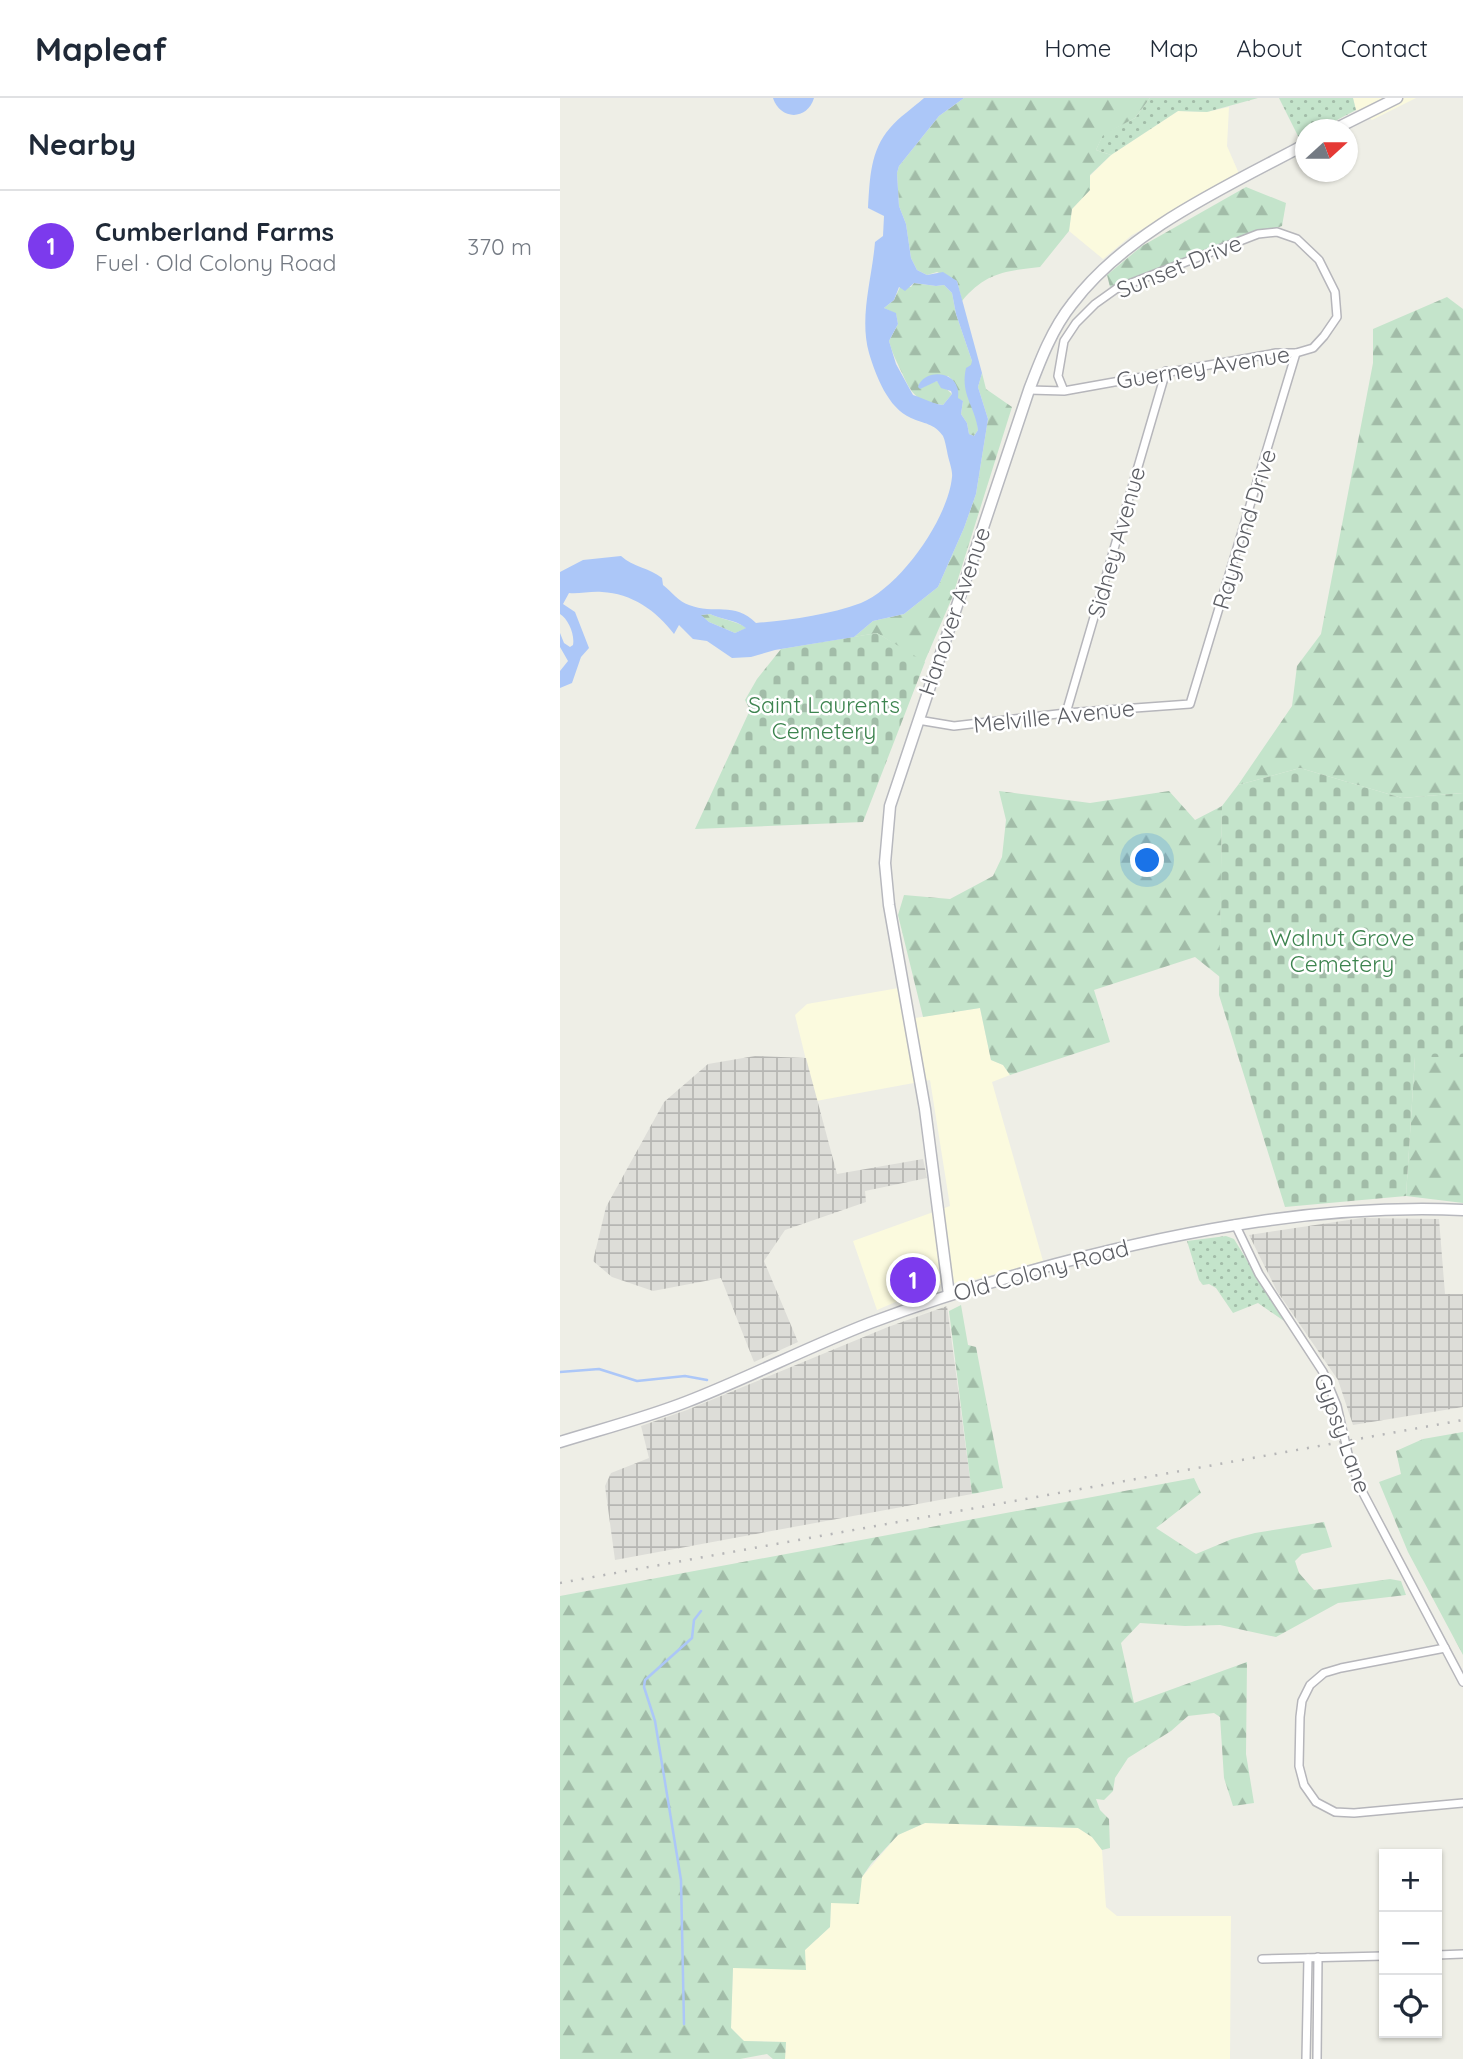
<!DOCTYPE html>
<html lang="en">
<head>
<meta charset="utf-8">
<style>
  :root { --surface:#fff; --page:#f2f2f3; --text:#1f2937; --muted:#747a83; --line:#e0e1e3; --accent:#7c3aed }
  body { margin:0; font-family:Quicksand,sans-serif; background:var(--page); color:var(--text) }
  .controls { position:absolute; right:21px; bottom:21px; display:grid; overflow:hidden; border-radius:0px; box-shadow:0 2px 5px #0004 }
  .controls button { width:63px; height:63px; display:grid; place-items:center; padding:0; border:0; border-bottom:2px solid var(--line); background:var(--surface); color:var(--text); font:35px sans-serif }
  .compass { position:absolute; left:735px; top:21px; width:63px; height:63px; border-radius:50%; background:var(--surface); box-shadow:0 2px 5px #0004; rotate:69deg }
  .you { position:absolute; left:588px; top:763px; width:24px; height:24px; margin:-18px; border:5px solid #fff; border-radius:50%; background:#1a73e8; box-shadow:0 0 0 10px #1a73e833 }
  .badge { display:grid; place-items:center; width:46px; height:46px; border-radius:50%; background:var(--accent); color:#fff; font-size:23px; font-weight:700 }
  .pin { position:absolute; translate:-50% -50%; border:4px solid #fff; box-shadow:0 2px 7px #0006 }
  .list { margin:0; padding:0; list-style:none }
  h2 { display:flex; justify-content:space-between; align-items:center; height:91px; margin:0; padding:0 28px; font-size:30px }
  h2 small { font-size:23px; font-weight:400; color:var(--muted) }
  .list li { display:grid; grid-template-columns:46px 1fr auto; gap:21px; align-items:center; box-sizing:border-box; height:112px; padding:0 28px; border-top:2px solid var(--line) }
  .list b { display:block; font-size:26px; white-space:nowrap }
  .list p { margin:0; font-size:23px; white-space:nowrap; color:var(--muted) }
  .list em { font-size:23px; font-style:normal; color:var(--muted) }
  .icon { flex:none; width:38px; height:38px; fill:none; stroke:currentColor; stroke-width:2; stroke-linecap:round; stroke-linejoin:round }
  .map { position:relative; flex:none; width:903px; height:1961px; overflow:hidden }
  header { display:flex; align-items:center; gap:42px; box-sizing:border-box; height:98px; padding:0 35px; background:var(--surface); border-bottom:2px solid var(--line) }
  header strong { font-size:33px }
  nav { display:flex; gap:38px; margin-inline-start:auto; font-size:24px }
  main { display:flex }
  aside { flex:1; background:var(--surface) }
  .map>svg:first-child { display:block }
  .commercial { fill:#fbfade }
  .industrial { fill:url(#industrial-grid) }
  .grass { fill:url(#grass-dots) }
  .forest { fill:url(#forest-firs) }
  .cemetery { fill:url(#cemetery-stones) }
  .water { fill:#acc7f8; fill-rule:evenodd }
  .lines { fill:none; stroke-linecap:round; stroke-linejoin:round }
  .stream { stroke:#acc7f8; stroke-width:2.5 }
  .minor-casing { stroke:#b6b6bb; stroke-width:10 }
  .secondary-casing { stroke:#b7b8be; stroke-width:13 }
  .minor { stroke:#fff; stroke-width:7 }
  .secondary { stroke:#fff; stroke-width:10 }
  .rail { stroke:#b6b6b7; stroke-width:2.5; stroke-dasharray:2 9; stroke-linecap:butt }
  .labels { text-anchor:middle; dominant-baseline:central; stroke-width:5; stroke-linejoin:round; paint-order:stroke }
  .street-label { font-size:23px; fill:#5d5f65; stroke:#fff }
  .park-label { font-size:23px; fill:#3d844f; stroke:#fff }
</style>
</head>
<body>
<header>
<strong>Mapleaf</strong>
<nav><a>Home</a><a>Map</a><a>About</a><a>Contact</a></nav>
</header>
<main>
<aside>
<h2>Nearby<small></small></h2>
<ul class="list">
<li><span class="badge">1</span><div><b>Cumberland Farms</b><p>Fuel · Old Colony Road</p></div><em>370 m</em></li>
</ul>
</aside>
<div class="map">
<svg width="903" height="1961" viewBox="0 0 903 1961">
  <defs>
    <pattern id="industrial-grid" width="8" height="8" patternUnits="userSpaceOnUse" patternTransform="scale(1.75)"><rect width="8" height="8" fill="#ddddd8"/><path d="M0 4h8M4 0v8" fill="none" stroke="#b6b6b3"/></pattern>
    <pattern id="grass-dots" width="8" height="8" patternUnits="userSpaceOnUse" patternTransform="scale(1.75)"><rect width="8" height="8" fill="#c4e4cb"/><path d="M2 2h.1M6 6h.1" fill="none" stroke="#a2bca8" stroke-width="1.8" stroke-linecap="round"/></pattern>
    <pattern id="forest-firs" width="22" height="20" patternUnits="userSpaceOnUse" patternTransform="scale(1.75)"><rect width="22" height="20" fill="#c4e4cb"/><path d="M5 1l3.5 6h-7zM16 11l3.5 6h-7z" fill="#a2bca8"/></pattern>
    <pattern id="cemetery-stones" width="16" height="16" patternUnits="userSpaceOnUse" patternTransform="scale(1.75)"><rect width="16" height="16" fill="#c4e4cb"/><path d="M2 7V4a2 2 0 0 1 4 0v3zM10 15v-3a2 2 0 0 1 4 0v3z" fill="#a2bca8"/></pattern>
  </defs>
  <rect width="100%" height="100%" fill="#eeeee6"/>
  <g class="commercial">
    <polygon points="793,0 856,0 812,22 796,12"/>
    <polygon points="669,9 667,48 680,78 572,137 543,161 509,133 512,111 530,92 530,78 551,57 618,13 647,14"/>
    <polygon points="350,888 355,920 420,910 431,962 443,967 450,977 432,984 483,1163 406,1184 377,1186 317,1212 293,1143 390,1108 370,982 256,1003 235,917 247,906"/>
    <polygon points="365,1725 518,1730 532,1739 542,1752 546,1809 557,1818 671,1818 670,1961 225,1961 226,1944 184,1943 171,1930 173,1869 245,1852 270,1829 271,1805 302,1779 338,1737"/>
  </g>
  <g class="industrial">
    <polygon points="195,958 246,960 277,1076 363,1061 367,1080 305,1093 306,1104 225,1132 204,1163 238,1244 194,1264 161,1180 93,1193 52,1179 33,1163 46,1109 104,1004 148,966"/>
    <polygon points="802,1120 879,1121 885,1196 903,1196 903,1309 793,1327 778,1282 717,1193 689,1137"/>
    <polygon points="387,1208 412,1396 55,1462 45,1388 51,1375 89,1360 81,1328 127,1312 328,1229"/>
  </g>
  <g class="grass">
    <polygon points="590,0 698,0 647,14 618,13 551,57 536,52 543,36 575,20"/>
    <polygon points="719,0 793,0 796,12 760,31 746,32 745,39 740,42"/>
    <polygon points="666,1138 674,1141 724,1223 698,1205 673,1215 656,1190 649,1186 643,1187 639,1182 627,1143"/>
  </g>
  <g class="forest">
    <path d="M404,0H590L575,20L543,37L536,52L551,57L530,77V92L512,111L509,133L480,169C445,173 425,175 402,203L397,183L377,174L367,177L357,172L351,160L346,126L339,108L337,75L339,68L379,18Z"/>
    <polygon points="686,89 726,105 722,128 550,189 547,177 582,148"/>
    <path d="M354,185L376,188L384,187L392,195L396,216L412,263L418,332L414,338L409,336L407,325L401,316L403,303L398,301C397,291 397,285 388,278L370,285L377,283L392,296L383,307C356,303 352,297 342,275C337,264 332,255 329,243L338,226L336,216L324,210L334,202L340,189H351Z"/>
    <polygon points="887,199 903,211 903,695 842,700 740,670 678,687 732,608 737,568 761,536 813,265 813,231"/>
    <polygon points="422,275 426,291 452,309 392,500 364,565 317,535 294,539 313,523 344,516 378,489 404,430 416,396 428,321 418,289"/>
    <path d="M150,516C163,522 174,522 187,530L175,535L149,524L140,517Z"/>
    <polygon points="439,693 530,705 609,693 635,722 662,708 660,879 635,859 534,892 550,944 450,977 443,967 431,962 420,910 363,919 338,817 344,797 390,801 433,778 442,759 446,722"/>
    <polygon points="855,959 903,959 903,1105 846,1098"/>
    <polygon points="401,1207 408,1247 416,1249 443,1390 412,1396 389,1213"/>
    <polygon points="903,1334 903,1557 848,1454 819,1384 841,1376 836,1353 863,1341"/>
    <polygon points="634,1380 641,1395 596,1430 636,1456 672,1441 695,1435 764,1424 772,1449 742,1456 735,1463 739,1475 754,1492 830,1481 841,1483 846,1497 778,1505 716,1539 660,1527 625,1528 580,1525 561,1545 574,1605 687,1564 686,1656 694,1705 673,1708 664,1680 660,1619 654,1615 628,1618 611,1633 568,1660 555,1680 553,1693 544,1702 536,1701 540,1712 549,1721 550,1750 542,1752 532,1739 518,1730 365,1725 338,1737 311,1766 302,1779 299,1806 271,1805 270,1829 245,1852 246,1872 173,1870 171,1930 184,1943 226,1944 225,1961 213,1961 207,1956 180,1961 0,1961 0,1498"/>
  </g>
  <g class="cemetery">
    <polygon points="317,535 365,564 303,724 135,731 190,612 185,602 197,581 221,551"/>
    <polygon points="740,670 842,700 903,695 903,959 855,959 846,1098 725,1109 659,897 662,708 678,687"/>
  </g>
  <g class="water">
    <path d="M213,0H254C247,23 220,22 213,0Z"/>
    <path d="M364,0H404L379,18L339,68L337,75L339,108L346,126L351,160L357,172L367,177L383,174L397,183L422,275L418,289L428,321L416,396L404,430L378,489L344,516L313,523L294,539L215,552L191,559L172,560L147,543L133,541L119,527L114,536C97,513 71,495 42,494C31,493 19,496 9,495L3,506L15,514L29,550L21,559L12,585L0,590V573L8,563L0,549V535L4,545L10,549L13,547C15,536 8,521 0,516V474L23,462L61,458C73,469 90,470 102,480L103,487C111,493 119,504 129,507C154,517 174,503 196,525C231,522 268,517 301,505C340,489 388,421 392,379C393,372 388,361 387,353C386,349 385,342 383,338C374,325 364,326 351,320C328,310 316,278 309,255C299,219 312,181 315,144L323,138L324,118L308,110C310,80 310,53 330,30C339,19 353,10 364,0ZM354,185L376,188L384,187L392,195L396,216L412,263L411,267L406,270C400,297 415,308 418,332L414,338L409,336L407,325L401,316L403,303L398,300C398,297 399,293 397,289C392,272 363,272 358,289L360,291L377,283L381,290L391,293L392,296L383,307C373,306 363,300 353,297L336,266L329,243L338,226L336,215L324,210L334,202L339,189L345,193ZM150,516C163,522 174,521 186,530L175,535L149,524L141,517Z"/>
  </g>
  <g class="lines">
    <g class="stream">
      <polyline points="0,1274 39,1271 77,1283 125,1278 147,1282"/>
      <polyline points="124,1926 121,1782 95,1623 84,1589 85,1582 132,1540 134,1522 141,1513"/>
    </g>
    <g class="minor-casing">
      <g id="minor">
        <polyline points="469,292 504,293 716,255 736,255 753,250 764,238 777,219 775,194 759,162 737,141 717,134 698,136 556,191 535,206 516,225 504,243 498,278 504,293"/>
        <polyline points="506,615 606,273"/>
        <polyline points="358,622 394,628 506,615 630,606 736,255"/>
        <polyline points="675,1126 699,1176 763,1274 777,1308 789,1360 803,1395 903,1584"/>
        <polyline points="885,1550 781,1570 764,1575 750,1587 742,1603 740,1619 739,1668 744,1687 756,1704 775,1714 794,1715 903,1705"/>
        <polyline points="877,1857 903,1856"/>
        <polyline points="702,1861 824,1858"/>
        <polyline points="746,1961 748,1860"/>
        <polyline points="757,1961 758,1859"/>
      </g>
    </g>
    <g class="secondary-casing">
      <g id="secondary">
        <polyline points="773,32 837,0"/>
        <path d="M389,1197L365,1011L329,807L325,765L330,708L469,292C480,263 492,231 512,206C568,132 666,89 746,46"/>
        <path d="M0,1344C42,1331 85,1320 126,1304C188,1280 248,1249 310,1225C371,1202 433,1183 496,1166C629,1131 765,1106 903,1112"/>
      </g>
    </g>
    <use href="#minor" class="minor"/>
    <use href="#secondary" class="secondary"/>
    <polyline class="rail" points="0,1485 903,1322"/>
  </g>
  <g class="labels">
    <g class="street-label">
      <text transform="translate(619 168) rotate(-22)">Sunset Drive</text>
      <text transform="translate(643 269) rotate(-9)">Guerney Avenue</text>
      <text transform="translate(684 431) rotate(-73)">Raymond Drive</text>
      <text transform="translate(556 444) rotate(-74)">Sidney Avenue</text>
      <text transform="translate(394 513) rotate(-71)">Hanover Avenue</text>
      <text transform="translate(494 618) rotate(-6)">Melville Avenue</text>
      <text transform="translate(481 1172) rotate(-15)">Old Colony Road</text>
      <text transform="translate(783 1335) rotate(70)">Gypsy Lane</text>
    </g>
    <g class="park-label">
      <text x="264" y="606">Saint Laurents<tspan x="264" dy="26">Cemetery</tspan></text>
      <text x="782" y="839">Walnut Grove<tspan x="782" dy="26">Cemetery</tspan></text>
    </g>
  </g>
</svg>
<div class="controls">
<button>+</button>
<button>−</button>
<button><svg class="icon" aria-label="locate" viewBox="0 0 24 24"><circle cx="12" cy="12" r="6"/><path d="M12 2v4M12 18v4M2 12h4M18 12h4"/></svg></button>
</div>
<svg class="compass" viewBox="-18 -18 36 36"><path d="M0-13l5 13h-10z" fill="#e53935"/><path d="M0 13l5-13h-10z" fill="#747a83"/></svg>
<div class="you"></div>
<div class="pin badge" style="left:353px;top:1182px">1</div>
</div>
</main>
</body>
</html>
